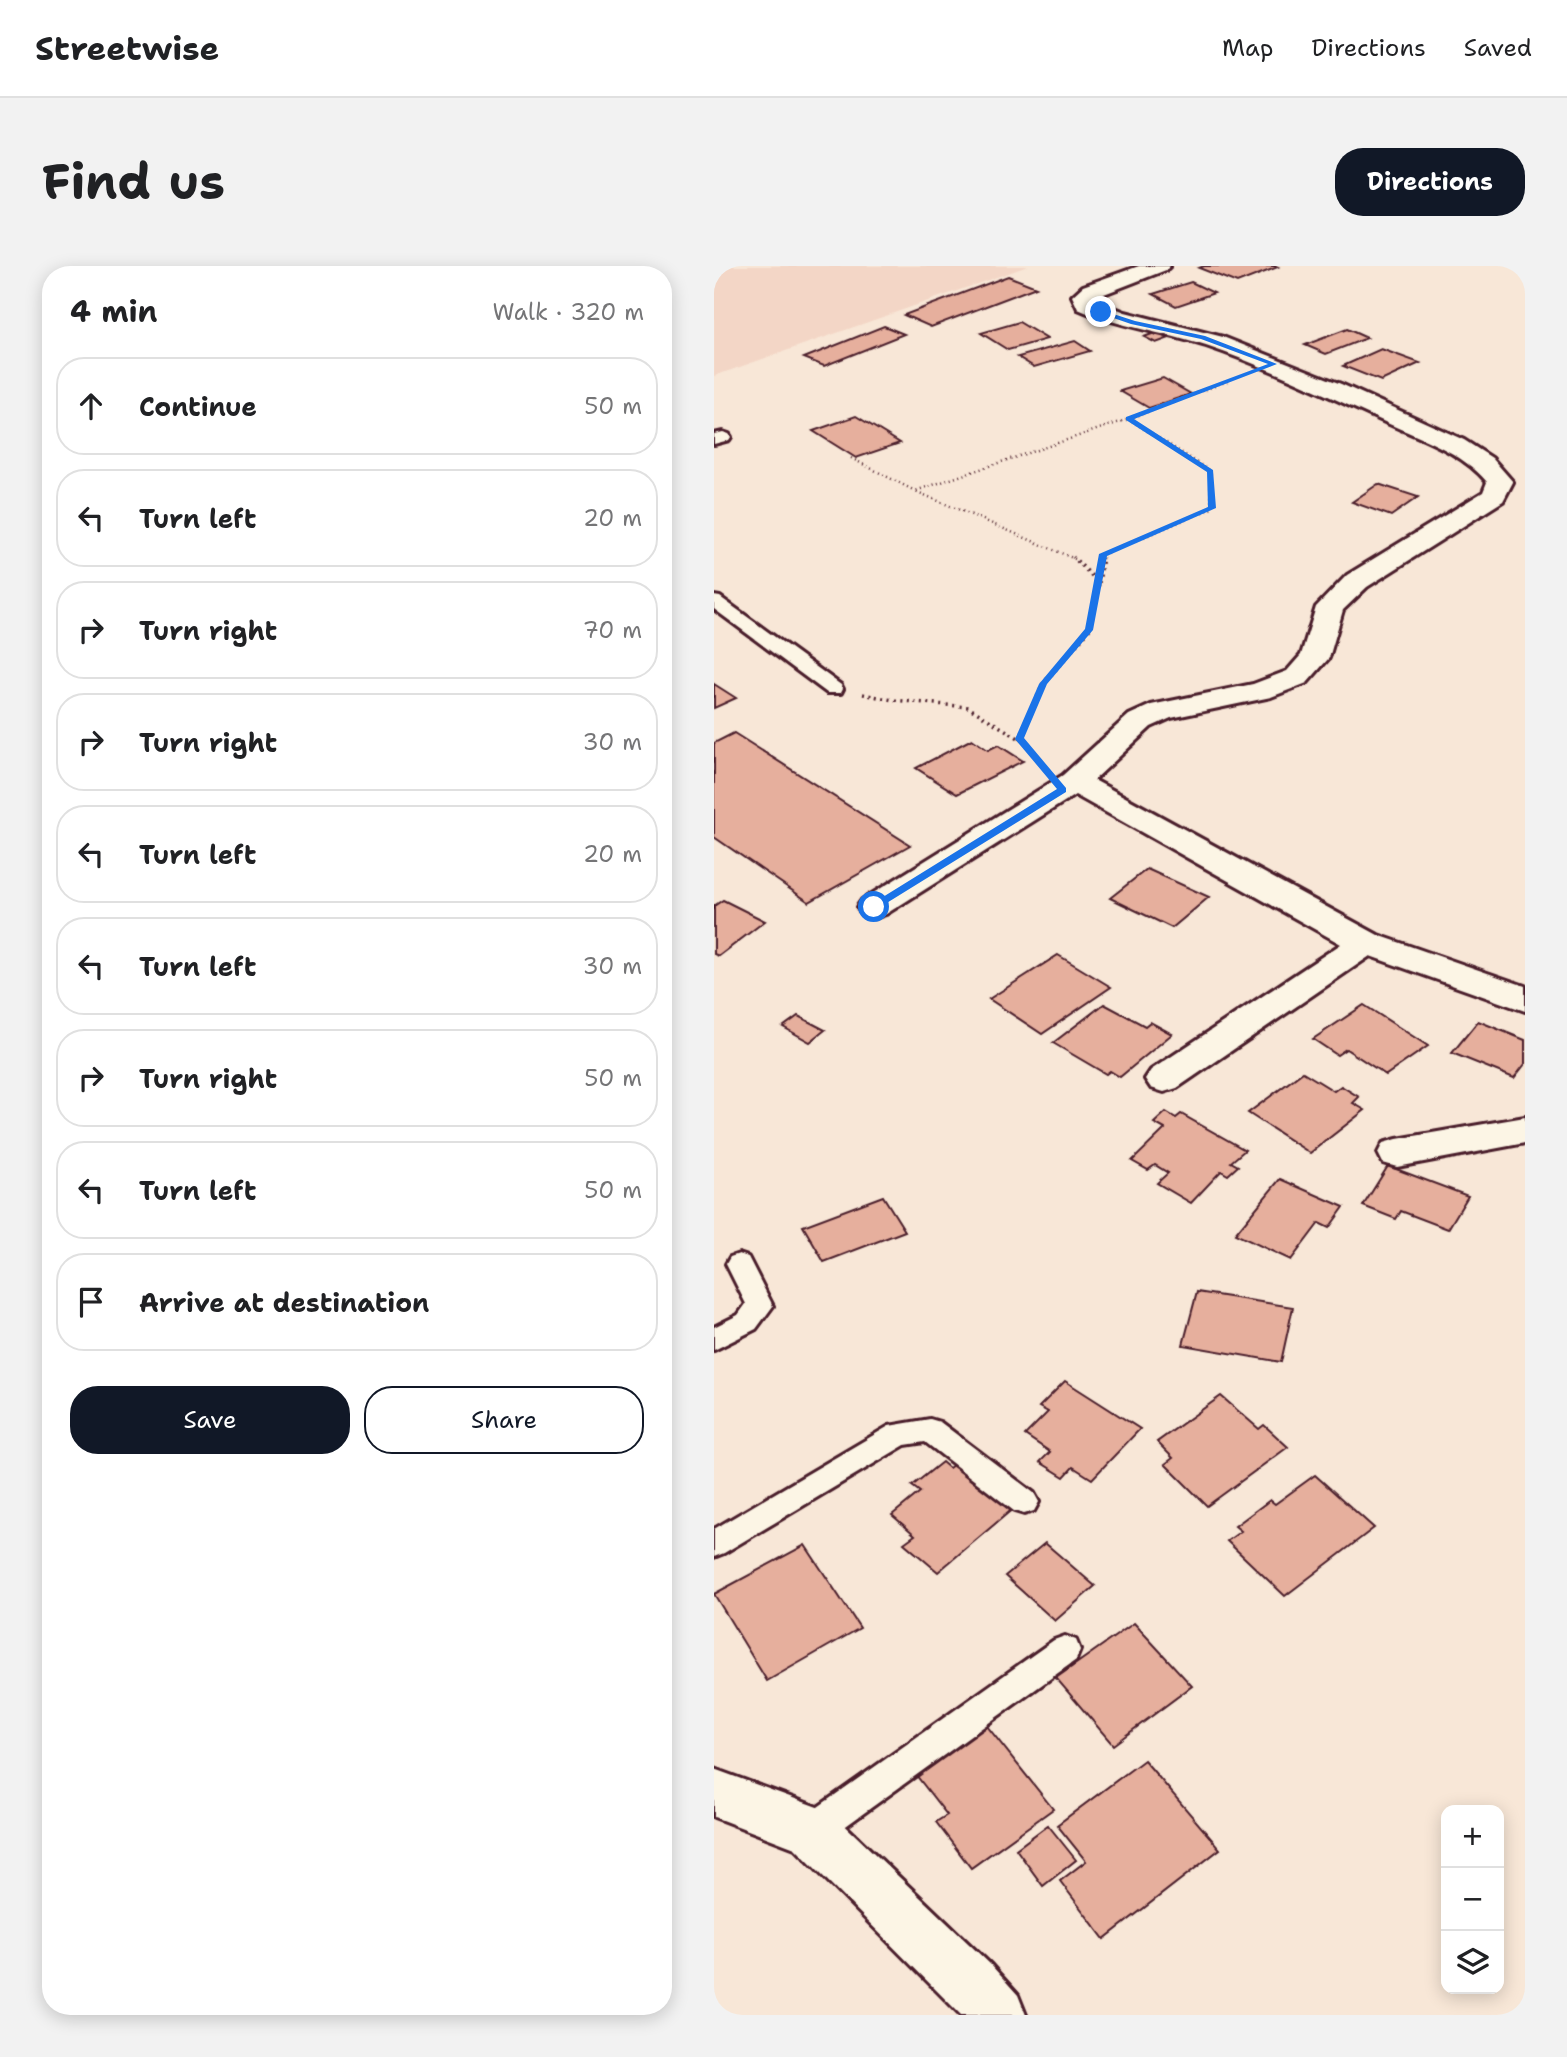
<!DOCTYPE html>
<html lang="en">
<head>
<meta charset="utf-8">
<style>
  :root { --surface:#fff; --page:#f2f2f2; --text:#202124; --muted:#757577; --line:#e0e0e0; --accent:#111827 }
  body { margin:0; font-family:"Shantell Sans",sans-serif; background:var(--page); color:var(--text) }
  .controls { position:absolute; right:21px; bottom:21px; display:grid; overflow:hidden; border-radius:14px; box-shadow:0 4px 18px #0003 }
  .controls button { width:63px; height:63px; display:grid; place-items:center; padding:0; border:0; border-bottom:2px solid var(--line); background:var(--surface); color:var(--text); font:35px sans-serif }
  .stop { position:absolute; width:21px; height:21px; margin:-16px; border:5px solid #1a73e8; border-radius:50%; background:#fff }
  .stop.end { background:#1a73e8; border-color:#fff; box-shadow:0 2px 7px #0008 }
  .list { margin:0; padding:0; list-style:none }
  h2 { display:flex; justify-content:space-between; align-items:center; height:91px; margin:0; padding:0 28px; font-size:30px }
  h2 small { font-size:23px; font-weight:400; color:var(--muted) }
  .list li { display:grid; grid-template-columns:46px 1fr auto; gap:21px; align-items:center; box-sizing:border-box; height:98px; margin:0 14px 14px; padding:0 14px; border:2px solid var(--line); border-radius:28px }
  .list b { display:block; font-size:26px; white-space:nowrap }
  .list em { font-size:23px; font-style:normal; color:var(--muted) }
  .actions { display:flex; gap:14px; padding:21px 28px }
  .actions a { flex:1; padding:16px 0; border:2px solid var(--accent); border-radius:28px; text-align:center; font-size:24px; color:var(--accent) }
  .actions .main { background:var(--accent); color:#fff }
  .icon { flex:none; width:38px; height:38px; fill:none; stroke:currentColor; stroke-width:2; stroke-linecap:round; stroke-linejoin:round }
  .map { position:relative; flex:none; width:811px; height:1749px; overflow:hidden; border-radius:28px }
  header { display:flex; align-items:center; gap:42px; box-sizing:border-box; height:98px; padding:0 35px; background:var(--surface); border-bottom:2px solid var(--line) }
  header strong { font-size:33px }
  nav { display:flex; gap:38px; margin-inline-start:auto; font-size:24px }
  .intro { display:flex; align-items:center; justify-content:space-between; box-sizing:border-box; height:168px; padding:0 42px }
  h1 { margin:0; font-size:49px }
  .button { padding:18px 32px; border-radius:28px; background:var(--accent); color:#fff; font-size:24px; font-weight:700 }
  main { display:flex; gap:42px; padding:0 42px }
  aside { flex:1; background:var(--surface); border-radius:28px; box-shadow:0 4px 18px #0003 }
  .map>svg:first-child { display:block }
  .built { fill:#f3d6c6 }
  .building { fill:#e6af9d; stroke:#4a1f2b; stroke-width:2 }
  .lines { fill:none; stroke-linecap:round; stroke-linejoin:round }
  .service-casing { stroke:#4a1f2b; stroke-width:6 }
  .minor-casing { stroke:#4a1f2b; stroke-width:6 }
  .path-far1 { stroke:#4a1f2b; stroke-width:2.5; stroke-dasharray:1 3.5; stroke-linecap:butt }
  .path { stroke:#4a1f2b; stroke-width:3.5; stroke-dasharray:2 4.5; stroke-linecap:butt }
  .service { fill:#fcf5e5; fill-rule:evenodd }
  .minor { fill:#fcf5e5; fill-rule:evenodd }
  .route { fill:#1a73e8 }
</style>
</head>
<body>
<header>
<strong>Streetwise</strong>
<nav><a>Map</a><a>Directions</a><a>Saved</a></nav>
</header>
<div class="intro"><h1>Find us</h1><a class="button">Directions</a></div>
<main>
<aside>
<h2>4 min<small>Walk · 320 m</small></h2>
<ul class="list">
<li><svg class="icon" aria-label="ahead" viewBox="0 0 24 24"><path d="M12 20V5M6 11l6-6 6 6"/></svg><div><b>Continue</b></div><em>50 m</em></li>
<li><svg class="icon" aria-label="left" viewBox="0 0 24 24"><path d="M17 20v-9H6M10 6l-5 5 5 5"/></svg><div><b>Turn left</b></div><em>20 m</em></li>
<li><svg class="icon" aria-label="right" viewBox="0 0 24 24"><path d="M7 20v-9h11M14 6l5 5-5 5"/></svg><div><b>Turn right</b></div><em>70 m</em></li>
<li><svg class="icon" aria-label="right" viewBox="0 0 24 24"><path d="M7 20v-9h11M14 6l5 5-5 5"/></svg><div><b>Turn right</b></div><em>30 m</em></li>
<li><svg class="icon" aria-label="left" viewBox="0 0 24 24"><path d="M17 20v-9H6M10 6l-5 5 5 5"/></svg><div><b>Turn left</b></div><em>20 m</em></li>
<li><svg class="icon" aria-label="left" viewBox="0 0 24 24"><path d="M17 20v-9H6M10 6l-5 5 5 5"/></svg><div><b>Turn left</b></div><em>30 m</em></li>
<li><svg class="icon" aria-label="right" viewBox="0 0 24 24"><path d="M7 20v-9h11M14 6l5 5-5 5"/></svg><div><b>Turn right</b></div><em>50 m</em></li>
<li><svg class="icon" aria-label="left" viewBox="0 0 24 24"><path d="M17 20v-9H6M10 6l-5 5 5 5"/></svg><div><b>Turn left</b></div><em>50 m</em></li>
<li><svg class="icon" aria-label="arrive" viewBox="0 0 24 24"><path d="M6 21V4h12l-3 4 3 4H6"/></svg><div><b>Arrive at destination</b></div></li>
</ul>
<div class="actions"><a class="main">Save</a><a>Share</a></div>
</aside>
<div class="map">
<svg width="811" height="1749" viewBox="0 0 811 1749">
  <rect width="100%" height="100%" fill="#f8e7d7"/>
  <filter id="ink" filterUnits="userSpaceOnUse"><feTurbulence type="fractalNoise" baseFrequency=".0143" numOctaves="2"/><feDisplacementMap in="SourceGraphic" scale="14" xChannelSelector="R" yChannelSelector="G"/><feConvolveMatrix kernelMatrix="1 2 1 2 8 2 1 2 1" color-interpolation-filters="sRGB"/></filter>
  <g filter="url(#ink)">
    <polygon class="built" points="0,0 314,0 0,110"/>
    <g class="building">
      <polygon points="490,0 562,0 564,1 523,17 485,2"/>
      <polygon points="294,10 322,21 217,61 190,49"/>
      <polygon points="477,16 500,27 462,40 439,28"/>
      <polygon points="305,56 333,73 294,84 267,67"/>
      <polygon points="170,60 190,68 110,100 90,92"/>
      <polygon points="633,63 653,72 612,88 591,79"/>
      <polygon points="446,65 458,71 442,77 430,71"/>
      <polygon points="361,75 376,85 320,101 304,91"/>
      <polygon points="667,83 706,97 667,115 629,100"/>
      <polygon points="449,112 477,128 435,142 406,125"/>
      <polygon points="142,150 186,177 142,192 99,165"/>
      <polygon points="664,218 704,231 677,250 638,236"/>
      <polygon points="0,418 22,432 0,442"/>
      <polygon points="20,467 196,579 95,636 0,571 0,477"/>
      <polygon points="258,473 274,484 284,479 309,495 243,528 202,502"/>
      <polygon points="433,603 495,631 458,662 396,632"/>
      <polygon points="9,634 51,655 5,690 0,688 0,640"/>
      <polygon points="344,689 397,721 328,768 275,733"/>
      <polygon points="390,738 431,760 436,756 458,768 406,811 396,805 392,808 339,777"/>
      <polygon points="650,739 714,780 672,809 632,783 623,789 599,773"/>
      <polygon points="84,750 111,764 96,776 69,761"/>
      <polygon points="764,755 811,774 811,798 800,812 738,787"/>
      <polygon points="589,806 620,825 627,820 645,831 639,837 651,844 596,887 534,847"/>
      <polygon points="452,846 462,852 467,848 531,884 517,896 524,900 514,909 507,905 477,937 443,917 454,907 441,899 434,904 418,895 451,863 440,857"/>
      <polygon points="674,900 754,930 734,963 687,945 682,953 649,940"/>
      <polygon points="566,913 630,941 615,962 605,957 577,994 521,968"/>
      <polygon points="169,930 191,965 110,996 89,960"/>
      <polygon points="483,1026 579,1041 567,1096 469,1079"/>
      <polygon points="351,1115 426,1163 378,1213 359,1201 350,1211 326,1196 336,1186 311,1169 334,1146 325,1141"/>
      <polygon points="507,1130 545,1163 550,1159 574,1181 493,1240 451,1198 459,1192 443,1176"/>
      <polygon points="244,1195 301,1241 224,1306 190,1277 201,1269 178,1249 206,1226 198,1220 228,1196 235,1202"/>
      <polygon points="601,1209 660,1262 571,1330 513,1275 527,1265 521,1260 556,1234 561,1238"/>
      <polygon points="331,1277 381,1320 341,1355 291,1310"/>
      <polygon points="91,1279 146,1362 53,1415 0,1328"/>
      <polygon points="420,1357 478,1420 399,1479 342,1412"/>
      <polygon points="273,1460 339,1543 257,1602 222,1556 233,1549 202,1509"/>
      <polygon points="430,1494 506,1583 390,1673 346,1615 372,1595 343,1559"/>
      <polygon points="334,1559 362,1594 329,1620 302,1583"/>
    </g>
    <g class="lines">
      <g class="service-casing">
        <g id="service">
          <polygon points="9,166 15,168 17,171 15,174 0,178 0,168"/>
          <polygon points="0,330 6,331 127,419 129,423 127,427 113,427 0,343"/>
          <polygon points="25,988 34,991 59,1040 42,1063 0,1084 0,1061 24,1049 32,1038 12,998 16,991"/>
          <polygon points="216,1153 226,1156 320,1227 325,1236 320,1245 310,1248 300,1245 211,1176 191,1179 10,1287 0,1291 0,1263 175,1160"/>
          <polygon points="351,1370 362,1374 366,1384 362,1394 111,1575 99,1580 87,1575 82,1564 87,1553 340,1374"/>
        </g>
      </g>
      <g class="minor-casing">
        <g id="minor">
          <path d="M425,0H456L452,4L385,30L381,34L411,46L509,71L627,118L750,174L778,192L799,216L789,235L653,321L629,344L615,392L593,417L557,431L457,452L437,461L380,514L664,669L811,720V745L656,690L463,822L450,826L437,822L431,813L437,804L627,678L361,529L172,648L160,652L148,648L143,641L148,634L349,509L415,449L437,439L539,418L573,405L587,389L602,341L633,309L769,226L773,216C748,186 708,173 673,157C614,130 554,101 492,80C449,66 405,61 364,43L358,30L369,20Z"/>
          <polygon points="811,851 811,877 683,901 669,897 664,887 669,877 683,873"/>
          <polygon points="0,1503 117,1546 277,1699 304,1729 312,1749 247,1749 81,1582 0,1551"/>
        </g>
      </g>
      <g class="path-far1">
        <polyline points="137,192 201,225"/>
        <polyline points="361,293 201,225 415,153 516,114"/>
        <polyline points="388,293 389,288 498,242 496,205 415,153"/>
      </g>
      <g class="path">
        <polyline points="385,317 389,291"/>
        <polyline points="149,428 179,434 254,441 311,476 326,495"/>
        <polyline points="306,473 329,418 375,364 385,317 359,291"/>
      </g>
      <use href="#service" class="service"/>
      <use href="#minor" class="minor"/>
    </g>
  </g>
  <polygon class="route" points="387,44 421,55 491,70 563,98 420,153 499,204 502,242 393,290 379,364 333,418 310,472 352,522 352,526 163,643 156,643 156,639 343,523 301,473 325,418 371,363 385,288 494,241 493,206 412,154 412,151 554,98 487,73 417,58 385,47"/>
</svg>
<div class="controls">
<button>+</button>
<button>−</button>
<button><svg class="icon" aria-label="layers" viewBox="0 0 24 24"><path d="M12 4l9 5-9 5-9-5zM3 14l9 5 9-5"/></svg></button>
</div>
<div class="stop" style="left:160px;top:641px"></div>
<div class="stop end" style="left:387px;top:46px"></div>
</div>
</main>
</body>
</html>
